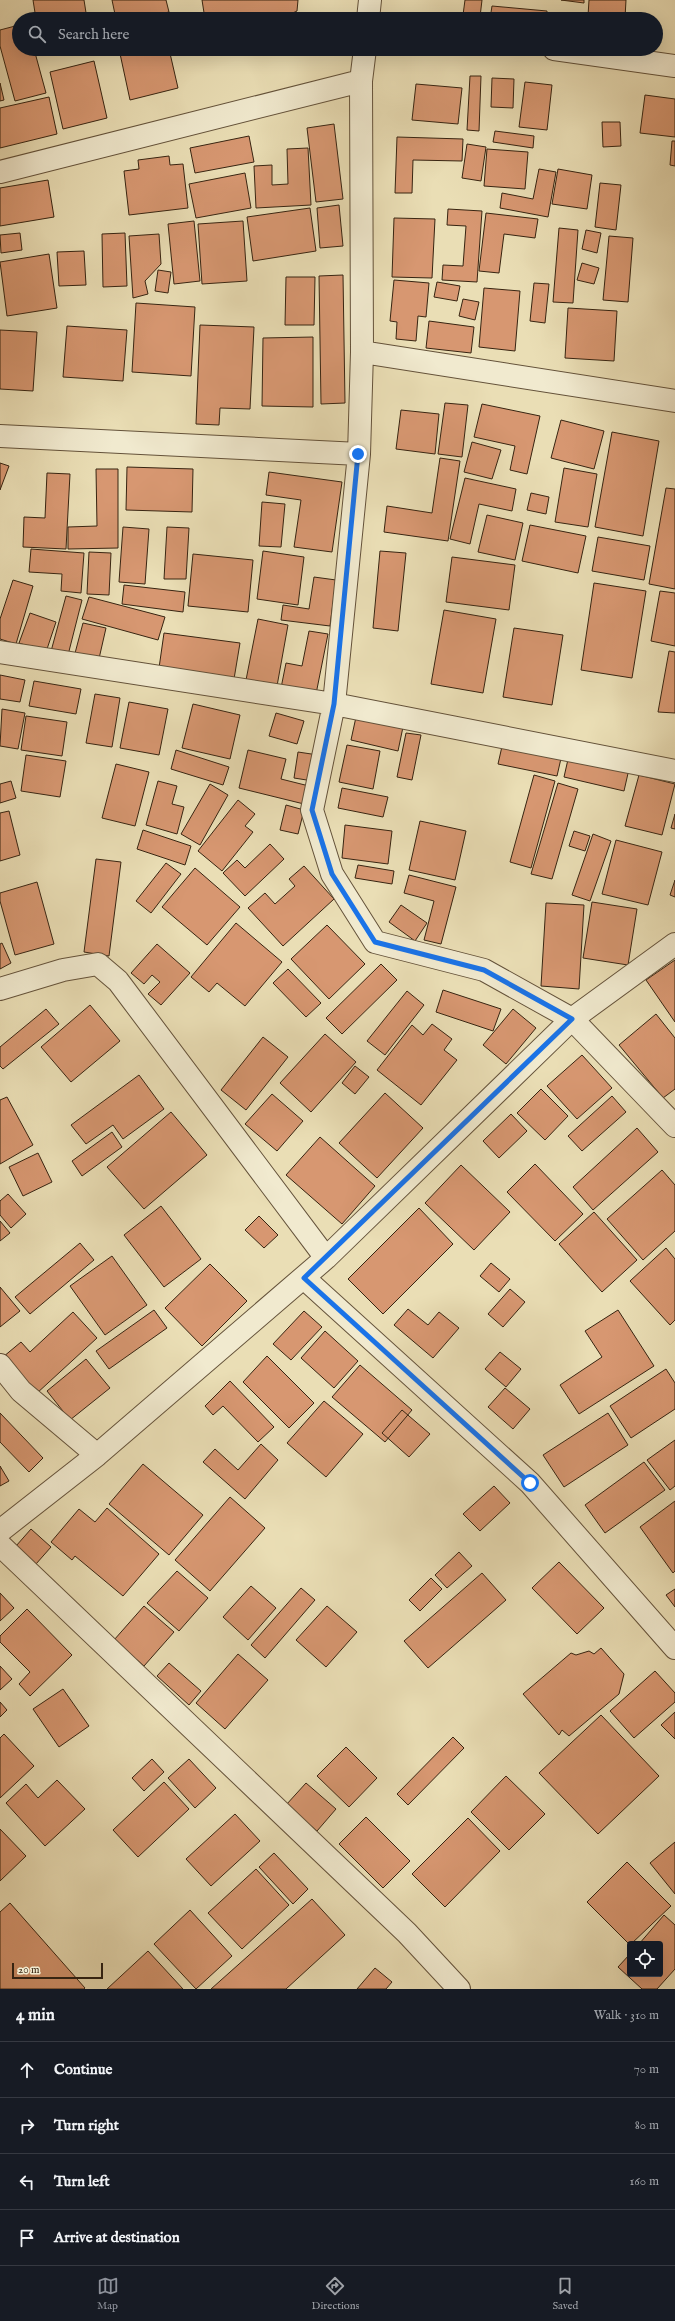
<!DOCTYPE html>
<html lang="en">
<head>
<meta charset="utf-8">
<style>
	body { margin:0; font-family:"IM FELL English",serif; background:#20242c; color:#f1f3f6 }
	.controls { position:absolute; right:12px; bottom:12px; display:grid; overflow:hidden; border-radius:4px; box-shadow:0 4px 16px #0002 }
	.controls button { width:36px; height:36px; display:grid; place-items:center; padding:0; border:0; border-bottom:1px solid #363941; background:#171b24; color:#f1f3f6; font:20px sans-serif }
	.scale { position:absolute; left:12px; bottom:10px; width:91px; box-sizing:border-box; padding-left:4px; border:2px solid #372411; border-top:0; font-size:11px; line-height:14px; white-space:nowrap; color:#372411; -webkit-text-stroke:3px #f1eacf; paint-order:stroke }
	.stop { position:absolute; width:12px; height:12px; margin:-9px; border:3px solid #1a73e8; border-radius:50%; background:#fff }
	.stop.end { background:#1a73e8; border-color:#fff; box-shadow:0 1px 4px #0008 }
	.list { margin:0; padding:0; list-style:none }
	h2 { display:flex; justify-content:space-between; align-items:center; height:52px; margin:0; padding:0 16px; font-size:17px }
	h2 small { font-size:13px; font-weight:400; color:#9ea1a6 }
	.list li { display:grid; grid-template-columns:26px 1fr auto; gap:12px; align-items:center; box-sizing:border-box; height:56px; padding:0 16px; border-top:1px solid #363941 }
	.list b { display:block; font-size:15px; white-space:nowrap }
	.list em { font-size:13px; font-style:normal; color:#9ea1a6 }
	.icon { flex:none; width:22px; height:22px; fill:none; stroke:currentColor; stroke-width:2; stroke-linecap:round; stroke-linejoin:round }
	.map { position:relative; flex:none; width:675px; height:1989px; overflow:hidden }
	.search { position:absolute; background:#171b24; box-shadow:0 4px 16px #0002; left:12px; right:12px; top:12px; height:44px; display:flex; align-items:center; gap:10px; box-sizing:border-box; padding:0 14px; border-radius:22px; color:#9ea1a6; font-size:15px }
	.sheet { height:276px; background:#171b24 }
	nav { display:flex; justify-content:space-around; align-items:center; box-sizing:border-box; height:56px; border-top:1px solid #363941; background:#171b24; font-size:11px; color:#9ea1a6 }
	nav a { display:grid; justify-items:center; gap:2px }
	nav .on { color:#8c9099 }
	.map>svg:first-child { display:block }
	.building { fill:#d79771; stroke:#372411 }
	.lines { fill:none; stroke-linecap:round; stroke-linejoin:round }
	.street-casing { stroke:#64523a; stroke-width:24 }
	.street { stroke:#f1eacf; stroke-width:22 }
	.route { stroke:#1a73e8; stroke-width:5 }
</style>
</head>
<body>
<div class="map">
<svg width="675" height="1989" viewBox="0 0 675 1989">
	<rect width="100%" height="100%" fill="#eadeb5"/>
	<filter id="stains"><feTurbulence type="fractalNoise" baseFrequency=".005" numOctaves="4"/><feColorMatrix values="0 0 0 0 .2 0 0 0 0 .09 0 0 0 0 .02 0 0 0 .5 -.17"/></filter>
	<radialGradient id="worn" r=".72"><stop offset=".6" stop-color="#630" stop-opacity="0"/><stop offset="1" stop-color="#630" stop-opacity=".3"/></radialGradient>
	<path class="building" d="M33 0H84L87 19H36Z
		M112 0H166L169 12 136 19H116Z
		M202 0H298L297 11 280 19H205Z
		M465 0H482L480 17 463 15Z
		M561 0H584V3Z
		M589 0H626L625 18 588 16Z
		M492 6 547 11V19H490Z
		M19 25V49H34L46 93 15 101 0 46V30Z
		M40 49H86L40 55Z
		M119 49H169L178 88 130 100Z
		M94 61 107 118 63 129 50 72Z
		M470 76H481L479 131 467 130Z
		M492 78 514 79 513 108 491 107Z
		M525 82 552 85 547 130 519 127Z
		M0 83 4 100 0 101Z
		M416 84 462 88 458 124 412 120Z
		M645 95 675 99V137L640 133Z
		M49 97 57 134 0 148V108Z
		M602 122H620L621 146 603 147Z
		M334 124 343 199 316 202 307 128Z
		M495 131 534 136 533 148 493 142Z
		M249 136 254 162 195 173 190 148Z
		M397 137 463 139 462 161 413 160 412 193H395Z
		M672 141H675V166L670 165Z
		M467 144 486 147 481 181 462 178Z
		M308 148 311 205 256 208 254 166 272 165V185L288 184 287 149Z
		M487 149 528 152 525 189 484 186Z
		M169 156 170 165 183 164 188 208 129 215 124 171 139 169 138 160Z
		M539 169 556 172 548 217 500 208 502 193 533 199Z
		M558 169 592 175 587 209 552 204Z
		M245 173 251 208 196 218 189 184Z
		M48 180 54 217 0 226V188Z
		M600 183 621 185 616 230 595 227Z
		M339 205 343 246 320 248 317 208Z
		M310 208 316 251 253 261 247 217Z
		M448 209 482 211 477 282 442 280 443 265 463 266 466 226 447 225Z
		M486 213 538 219 535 238 504 234 499 273 479 271Z
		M394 218 435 219 432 278 392 277Z
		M194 221 200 281 174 284 168 224Z
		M243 221 247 281 202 284 198 224Z
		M559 228 578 230 573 303 553 302Z
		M586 230 601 233 597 253 582 249Z
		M20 233 22 250 1 253 0 235Z
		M125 233 127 286 103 287 102 234Z
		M159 234 161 264 145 281 148 294 133 298 129 236Z
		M609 236 633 238 628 302 603 300Z
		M84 251 86 285 59 286 57 252Z
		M49 254 57 308 7 316 0 262Z
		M582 263 599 268 594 284 577 280Z
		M158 270 171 272 168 293 155 291Z
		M343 275 345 403 321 404 319 276Z
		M286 277H315L314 325H285Z
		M394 280 429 283 426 317 418 316 416 341 396 339 397 322 390 321Z
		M437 282 460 286 457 301 434 297Z
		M534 283 549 284 545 323 530 321Z
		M484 288 520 291 515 351 479 347Z
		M463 299 479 302 475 320 459 316Z
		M136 303 195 307 191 376 132 372Z
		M568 308 617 311 614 361 565 358Z
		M429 321 474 327 471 353 426 348Z
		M200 325 254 327 250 409 220 408 219 425 196 424Z
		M67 326 127 330 123 381 63 377Z
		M0 330 37 332 33 391 0 389Z
		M313 337V407L262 406 263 338Z
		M445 403 468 405 462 457 438 454Z
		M482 404 540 416 527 474 510 470 515 446 474 437Z
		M401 410 439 414 435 454 396 449Z
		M561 420 604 431 594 469 551 458Z
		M612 432 659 441 643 536 595 527Z
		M472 442 501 450 492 479 464 472Z
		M440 458 460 461 448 541 384 532 387 506 432 513Z
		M0 463 9 466 0 490Z
		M127 467 193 469 192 512 126 510Z
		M564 468 597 474 588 527 555 522Z
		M96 469H118V548L68 549V527L97 526Z
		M269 472 342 482 332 552 294 547 301 500 266 495Z
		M47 473 70 474 66 549 23 547 24 517 45 518Z
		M465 478 516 489 512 511 479 504 470 544 450 539Z
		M666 488 675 489V589L649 584Z
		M531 493 549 497 546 514 527 510Z
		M262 502 285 504 281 547 259 546Z
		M487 515 523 523 515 560 478 552Z
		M530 525 586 536 578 573 522 561Z
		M123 527 149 529 145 584 119 582Z
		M167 527 189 528 186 579H164Z
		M598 537 650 546 644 580 592 571Z
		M31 549 84 553 81 593 61 591 62 574 29 572Z
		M263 551 304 557 298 605 257 599Z
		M380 551 406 553 398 631 373 628Z
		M89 552 111 553 109 595 87 594Z
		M193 554 253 560 248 612 188 606Z
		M452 557 515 565 509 610 446 602Z
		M314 577 336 580 330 626 281 620 283 605 309 609Z
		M13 580 33 586 16 644 0 639V619Z
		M594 583 646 591 632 678 581 670Z
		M124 585 185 592 183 612 122 604Z
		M660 591 675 593V646L651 641Z
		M66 596 82 600 67 659 50 655Z
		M89 597 165 617 158 640 82 619Z
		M444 610 496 619 483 693 431 684Z
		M30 613 56 622 46 652 19 643Z
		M258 619 288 625 277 686 246 680Z
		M83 623 106 628 98 663 74 657Z
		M514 628 563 635 552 705 503 697Z
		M309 631 328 634 316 694 281 688 286 663 302 666Z
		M164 633 240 643 234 679 159 668Z
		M669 651 675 652V713L658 712Z
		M0 675 25 680 20 702 0 699Z
		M34 681 81 689 76 714 29 706Z
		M95 694 120 698 112 747 86 743Z
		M129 702 168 709 159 755 120 748Z
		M193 704 240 715 230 759 182 748Z
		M2 709 25 713 18 749 0 746Z
		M276 713 304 721 297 744 269 736Z
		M26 716 67 722 62 756 21 750Z
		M356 717 403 727 398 751 351 740Z
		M406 733 421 735 412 780 397 777Z
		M503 742 562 754 557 776 498 764Z
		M347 745 380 751 373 789 339 782Z
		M176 750 229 767 223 785 171 769Z
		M248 750 286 759 281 779 309 786 304 804 239 788Z
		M298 752 318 755 313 781 294 778Z
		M26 755 66 761 60 797 21 791Z
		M569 755 629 769 624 791 564 777Z
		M116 764 149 772 135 826 102 818Z
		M534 775 555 781 531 868 510 862Z
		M639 775 675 784 662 835 625 826Z
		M11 781 16 798 0 803V784Z
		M158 781 177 786 172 804 184 807 177 834 146 825Z
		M558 783 578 789 552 879 531 874Z
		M210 784 228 795 200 845 181 834Z
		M342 788 388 797 383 817 338 808Z
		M238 800 255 814 245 826 253 832 222 871 198 851Z
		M286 805 304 810 298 834 280 830Z
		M9 811 20 855 0 861V813Z
		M675 814V829L671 828Z
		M420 821 466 831 455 880 409 870Z
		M345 825 392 831 388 864 342 858Z
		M143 830 191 846 185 865 137 849Z
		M574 831 590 836 585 851 569 846Z
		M593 834 611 841 590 901 572 895Z
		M616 840 662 852 648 905 602 894Z
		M270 844 284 859 245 896 223 873 237 860 245 868Z
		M96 859 121 862 109 956 84 952Z
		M166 863 181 874 151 913 136 901Z
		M358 865 394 871 392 884 355 878Z
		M304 866 334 899 283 946 248 908 265 893 275 904 295 886 289 879Z
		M195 868 240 907 207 945 162 907Z
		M409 875 456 887 441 944 424 940 434 901 404 893Z
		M675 880V897L670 895Z
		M37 882 54 944 15 955 0 901V893Z
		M592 902 637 909 628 965 583 958Z
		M546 903 584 905 579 989 541 986Z
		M401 905 427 923 415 941 389 922Z
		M236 923 282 962 245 1006 217 983 209 992 191 977Z
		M327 925 365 964 329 999 291 959Z
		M2 943 11 963 0 969V944Z
		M157 944 190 973 161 1005 148 994 160 982 152 975 144 984 131 973Z
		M675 960V1022L646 980Z
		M381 964 397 980 342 1034 326 1018Z
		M288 969 321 1003 306 1017 273 983Z
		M443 990 501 1009 493 1031 436 1012Z
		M407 991 424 1005 385 1055 367 1041Z
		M90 1005 120 1041 71 1082 41 1047Z
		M46 1009 59 1024 3 1069 0 1066V1047Z
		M513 1009 536 1028 506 1064 483 1045Z
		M656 1014 675 1038V1089L663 1098 619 1045Z
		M432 1024 452 1039 444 1050 457 1060 421 1105 377 1070 412 1025 423 1035Z
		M325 1034 356 1062 311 1112 280 1083Z
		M263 1037 288 1057 246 1110 221 1090Z
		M582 1055 612 1088 577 1119 547 1086Z
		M355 1066 369 1077 355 1094 342 1083Z
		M139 1075 164 1109 123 1139 113 1125 86 1144 71 1125Z
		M541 1089 568 1116 545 1140 517 1113Z
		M385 1093 423 1128 377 1178 339 1143Z
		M272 1094 303 1121 277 1151 245 1124Z
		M612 1096 626 1112 582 1151 568 1136Z
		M7 1097 33 1145 0 1164V1100Z
		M171 1112 207 1155 144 1209 107 1167Z
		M511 1114 527 1131 499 1158 483 1141Z
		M637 1128 658 1152 593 1210 573 1187Z
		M112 1132 122 1147 82 1176 72 1161Z
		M320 1137 375 1186 342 1224 286 1175Z
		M38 1153 52 1182 23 1196 9 1167Z
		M535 1164 583 1214 555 1241 507 1192Z
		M461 1165 510 1212 474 1250 425 1203Z
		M662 1170 675 1185V1231L643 1260 607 1219Z
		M8 1194 26 1214 11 1228 0 1215V1201Z
		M161 1206 201 1259 164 1287 124 1235Z
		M419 1208 453 1244 383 1314 348 1279Z
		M594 1212 637 1260 602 1292 559 1244Z
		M259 1216 278 1235 264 1248 245 1230Z
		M0 1221 10 1233 0 1241Z
		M80 1243 94 1260 30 1314 15 1297Z
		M666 1248 675 1259V1320L670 1325 630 1281Z
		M112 1256 147 1305 105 1335 70 1286Z
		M491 1263 510 1279 499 1292 480 1276Z
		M210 1264 247 1301 202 1346 165 1308Z
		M0 1287 20 1311 0 1327Z
		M510 1289 525 1302 503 1327 488 1314Z
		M408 1309 428 1325 439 1312 459 1328 433 1358 394 1325Z
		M154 1310 167 1328 109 1369 96 1351Z
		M618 1310 654 1366 579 1414 560 1385 602 1357 585 1331Z
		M304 1311 322 1327 291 1360 273 1344Z
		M73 1312 97 1338 36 1394 3 1357 21 1342 30 1352Z
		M325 1331 358 1361 334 1388 301 1358Z
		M500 1352 521 1369 506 1387 485 1369Z
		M267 1356 314 1403 289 1428 243 1382Z
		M86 1359 110 1388 70 1420 47 1391Z
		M360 1365 412 1410 385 1442 332 1397Z
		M666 1369 675 1383V1409L631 1438 610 1406Z
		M230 1381 274 1427 258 1442 223 1406 213 1415 205 1406Z
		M505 1388 530 1409 513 1429 488 1407Z
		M324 1401 363 1434 326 1477 287 1443Z
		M402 1410 430 1434 409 1457 382 1433Z
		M0 1413 43 1458 29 1472 0 1442Z
		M608 1413 628 1445 564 1487 543 1455Z
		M675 1440V1486L670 1490 647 1460Z
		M261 1444 278 1460 245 1499 203 1462 215 1449 238 1470Z
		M644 1462 665 1490 605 1533 585 1505Z
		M143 1464 203 1515 169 1555 109 1504Z
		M0 1466 9 1481 0 1486Z
		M494 1486 510 1503 480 1531 463 1514Z
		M230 1497 265 1528 210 1591 175 1560Z
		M675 1501V1571L673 1573 640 1527Z
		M107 1508 159 1554 123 1596 75 1556 72 1560 51 1542 79 1509 95 1522Z
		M31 1529 51 1547 36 1564 16 1546Z
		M459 1552 472 1566 447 1588 435 1575Z
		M559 1562 604 1608 577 1634 532 1588Z
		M177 1571 208 1598 179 1631 147 1603Z
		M482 1573 506 1600 428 1668 404 1641Z
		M431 1578 442 1589 420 1611 409 1600Z
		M251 1586 276 1608 248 1640 223 1617Z
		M301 1588 315 1600 265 1658 251 1645Z
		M675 1589V1607L666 1595Z
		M0 1593 14 1608 0 1621Z
		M144 1606 174 1632 144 1666 114 1640Z
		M327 1606 357 1632 326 1667 296 1640Z
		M27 1609 72 1655 30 1696 19 1684 30 1672 0 1642V1636Z
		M601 1648 624 1674 619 1694 569 1736 562 1730 559 1735 523 1694 571 1653 576 1655 589 1651 594 1654Z
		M238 1654 268 1680 225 1729 196 1703Z
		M169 1663 201 1691 189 1705 157 1676Z
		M0 1666 12 1679 0 1690Z
		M655 1671 675 1693V1702L634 1738 610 1711Z
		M63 1689 89 1726 59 1747 33 1709Z
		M0 1702 7 1710 0 1717Z
		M675 1712V1739L661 1725Z
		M601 1715 659 1776 598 1834 539 1773Z
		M4 1734 34 1766 0 1798V1738Z
		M453 1737 464 1748 408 1805 397 1794Z
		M346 1747 377 1778 349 1807 317 1776Z
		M152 1759 164 1772 144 1791 132 1778Z
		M189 1759 216 1788 195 1808 168 1778Z
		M506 1776 545 1814 509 1850 471 1812Z
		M57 1780 85 1809 45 1846 6 1803 26 1784 38 1798Z
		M164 1782 189 1809 138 1857 113 1830Z
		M306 1783 336 1809 317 1831 286 1805Z
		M235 1814 260 1841 211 1886 186 1859Z
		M366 1817 410 1861 383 1888 339 1844Z
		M468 1818 500 1851 445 1907 412 1874Z
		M0 1829 26 1856 0 1881Z
		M675 1842V1894L650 1863Z
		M274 1853 308 1889 293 1904 259 1867Z
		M627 1862 671 1906 630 1945 587 1902Z
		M256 1869 289 1905 242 1949 208 1913Z
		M312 1899 345 1935 286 1989H211Z
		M10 1903 85 1988 84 1989H0V1912Z
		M190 1910 232 1956 196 1989 154 1944Z
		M664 1915 675 1925V1969L657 1989H642L618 1967 630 1954V1974H660V1944H639Z
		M148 1951 183 1989H107Z
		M375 1968 392 1982 386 1989H357Z"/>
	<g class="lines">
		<defs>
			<path id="street" d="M368 19 370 0
				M365 49 361 81 362 352 359 454 334 704 312 810 332 874 375 942 484 970 572 1019 675 1126
				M554 49 675 66
				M0 172 361 81
				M362 352 675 401
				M0 436 359 454
				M0 652 334 704 675 771
				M0 989 63 970 98 964 118 981 326 1258
				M304 1278 530 1483 675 1648
				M0 1365 21 1391 97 1455
				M0 1531 97 1455 326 1258 572 1019 675 944
				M0 1545 407 1933 459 1989"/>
		</defs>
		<use href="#street" class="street-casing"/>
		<use href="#street" class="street"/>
	</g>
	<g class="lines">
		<path class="route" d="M358 454 334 704 312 810 332 874 375 942 484 970 572 1019 304 1278 530 1483"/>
	</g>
	<rect width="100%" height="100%" filter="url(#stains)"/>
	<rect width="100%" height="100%" fill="url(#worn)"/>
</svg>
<div class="controls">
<button><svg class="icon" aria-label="locate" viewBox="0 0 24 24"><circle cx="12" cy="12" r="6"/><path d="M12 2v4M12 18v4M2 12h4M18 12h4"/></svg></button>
</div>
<div class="scale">20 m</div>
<div class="stop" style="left:530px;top:1483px"></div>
<div class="stop end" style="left:358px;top:454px"></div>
<div class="search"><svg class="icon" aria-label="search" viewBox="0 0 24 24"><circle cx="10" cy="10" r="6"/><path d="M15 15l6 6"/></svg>Search here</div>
</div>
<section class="sheet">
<h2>4 min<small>Walk · 310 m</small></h2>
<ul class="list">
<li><svg class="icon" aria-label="ahead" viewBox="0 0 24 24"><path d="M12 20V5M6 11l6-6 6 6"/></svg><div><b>Continue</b></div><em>70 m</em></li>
<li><svg class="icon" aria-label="right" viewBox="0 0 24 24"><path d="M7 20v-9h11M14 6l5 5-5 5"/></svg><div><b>Turn right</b></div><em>80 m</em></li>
<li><svg class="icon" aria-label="left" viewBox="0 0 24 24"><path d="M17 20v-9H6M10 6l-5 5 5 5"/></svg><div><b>Turn left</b></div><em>160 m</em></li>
<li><svg class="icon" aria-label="arrive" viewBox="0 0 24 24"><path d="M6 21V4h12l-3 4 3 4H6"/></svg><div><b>Arrive at destination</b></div></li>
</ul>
</section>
<nav>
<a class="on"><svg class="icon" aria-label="map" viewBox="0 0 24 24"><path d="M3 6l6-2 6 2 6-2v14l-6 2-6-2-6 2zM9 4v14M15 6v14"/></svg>Map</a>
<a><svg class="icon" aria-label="directions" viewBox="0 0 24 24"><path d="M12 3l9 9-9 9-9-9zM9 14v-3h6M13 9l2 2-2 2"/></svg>Directions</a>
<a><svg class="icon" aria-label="saved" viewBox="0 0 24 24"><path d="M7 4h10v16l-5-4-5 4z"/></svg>Saved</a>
</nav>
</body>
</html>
